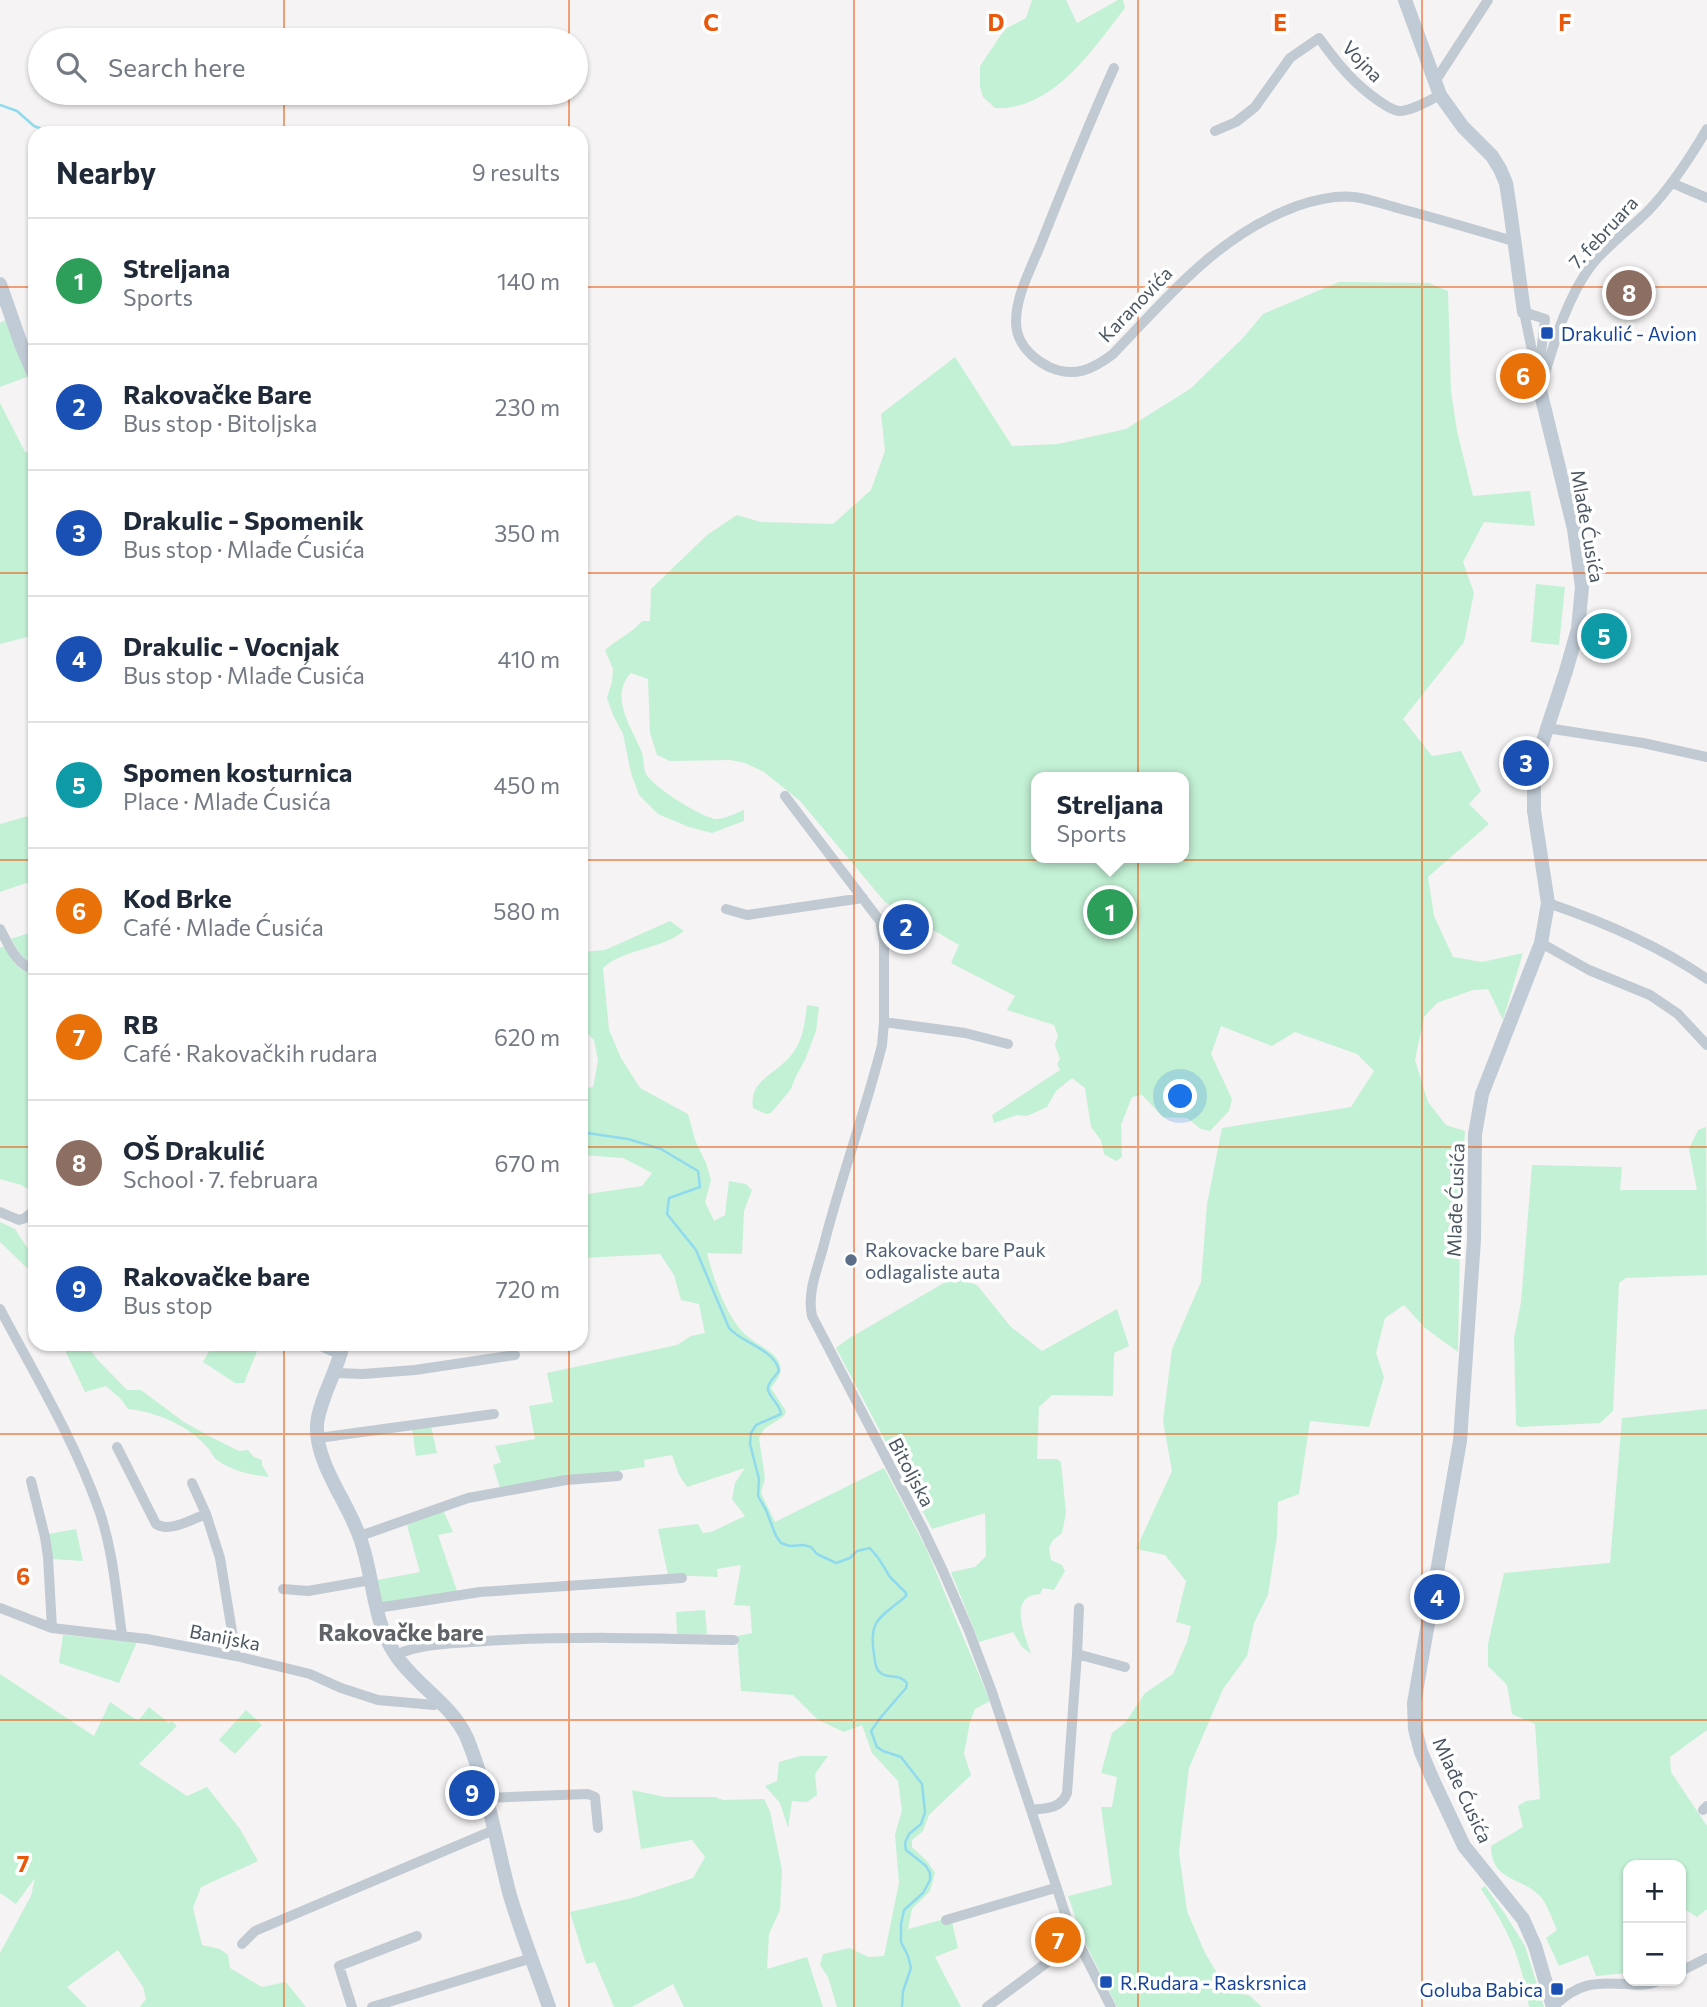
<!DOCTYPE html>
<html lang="en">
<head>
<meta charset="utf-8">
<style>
	body { margin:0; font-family:Commissioner,sans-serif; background:#f6f6f7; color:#1f2937 }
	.controls { position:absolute; right:21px; bottom:21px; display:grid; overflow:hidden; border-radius:14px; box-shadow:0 2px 5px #0004 }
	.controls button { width:63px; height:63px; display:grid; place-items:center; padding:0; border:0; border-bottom:2px solid #e0e1e3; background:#fff; color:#1f2937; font:35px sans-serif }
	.you { position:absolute; left:1181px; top:1097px; width:24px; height:24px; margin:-18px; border:5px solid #fff; border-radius:50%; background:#1a73e8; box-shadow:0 0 0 10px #1a73e833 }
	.badge { display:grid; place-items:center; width:46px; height:46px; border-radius:50%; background:#ea580c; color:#fff; font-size:23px; font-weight:700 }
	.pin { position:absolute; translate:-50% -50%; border:4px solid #fff; box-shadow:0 2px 7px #0006 }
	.popup { position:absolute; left:1031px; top:772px; width:158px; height:91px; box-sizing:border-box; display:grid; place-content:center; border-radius:14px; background:#fff; filter:drop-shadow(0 2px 5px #0005); font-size:23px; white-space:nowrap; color:#747a83 }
	.popup b { font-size:26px; color:#1f2937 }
	.popup::after { content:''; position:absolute; left:50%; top:100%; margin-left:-14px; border:14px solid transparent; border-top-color:#fff }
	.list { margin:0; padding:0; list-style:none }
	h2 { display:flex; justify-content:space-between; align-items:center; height:91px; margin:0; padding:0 28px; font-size:30px }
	h2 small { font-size:23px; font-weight:400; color:#747a83 }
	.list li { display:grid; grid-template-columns:46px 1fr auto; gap:21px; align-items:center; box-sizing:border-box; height:126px; padding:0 28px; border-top:2px solid #e0e1e3 }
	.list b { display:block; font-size:26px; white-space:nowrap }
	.list p { margin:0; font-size:23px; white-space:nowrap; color:#747a83 }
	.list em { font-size:23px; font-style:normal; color:#747a83 }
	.icon { flex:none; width:38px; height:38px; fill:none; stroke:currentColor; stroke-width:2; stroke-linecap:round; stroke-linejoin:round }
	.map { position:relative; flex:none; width:1707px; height:2007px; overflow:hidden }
	.search { position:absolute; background:#fff; box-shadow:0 2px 5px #0004; left:28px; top:28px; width:560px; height:77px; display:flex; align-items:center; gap:18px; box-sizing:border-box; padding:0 24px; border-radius:38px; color:#747a83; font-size:26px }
	.panel { position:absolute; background:#fff; box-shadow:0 2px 5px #0004; left:28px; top:126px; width:560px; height:1225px; border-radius:21px }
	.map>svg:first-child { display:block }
	.education { fill:#e6e4e5 }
	.green { fill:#c3f1d5; fill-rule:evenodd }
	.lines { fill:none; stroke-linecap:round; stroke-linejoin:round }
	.stream { stroke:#90daee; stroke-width:2.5 }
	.street { stroke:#c1cad2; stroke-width:10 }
	.secondary { stroke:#c1cbd6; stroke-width:14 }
	.grid { fill:none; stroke:#e8590c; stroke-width:2; stroke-opacity:0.55 }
	.transit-dot { fill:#1a4fb4; stroke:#fff; stroke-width:2.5 }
	.service-dot { fill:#5c6f8a; stroke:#fff; stroke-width:2.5 }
	.labels { text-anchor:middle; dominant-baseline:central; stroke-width:7; stroke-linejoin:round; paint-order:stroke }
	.street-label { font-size:19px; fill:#4a5661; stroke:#fff }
	.transit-label { font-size:19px; fill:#164399; stroke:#fff; text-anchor:start }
	.service-label { font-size:19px; fill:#4e5e75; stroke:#fff; text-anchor:start }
	.quarter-label { font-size:23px; font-weight:bold; fill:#5f6368; stroke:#fff }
	.grid-label { font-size:23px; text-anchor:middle; font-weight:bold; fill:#e8590c; stroke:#fff; stroke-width:7; stroke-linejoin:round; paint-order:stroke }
</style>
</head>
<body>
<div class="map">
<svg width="1707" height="2007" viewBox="0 0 1707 2007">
	<rect width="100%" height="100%" fill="#f5f3f3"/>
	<path class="education" d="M1622 267 1637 270 1635 283 1642 284 1638 306 1616 302Z"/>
	<path class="green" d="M1032 0H1066L1077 23 1118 0H1123L1125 8C1093 49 1053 111 995 108L983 97 980 87V66L1005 29 1026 18Z
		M1339 282 1429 283 1448 291 1451 391 1457 431 1473 496 1530 491 1535 526 1484 522 1463 562 1474 593 1464 642 1403 719 1432 756 1461 751 1481 791 1469 804 1489 824 1428 877 1434 916 1453 957 1482 962 1523 953 1503 1020 1488 989 1473 990 1437 1003 1424 1017 1415 1060 1428 1102 1446 1125 1465 1131 1461 1185 1458 1352 1425 1328 1404 1305 1385 1318 1376 1353 1384 1377 1369 1427 1310 1421 1299 1494 1278 1502 1277 1536 1268 1595 1254 1623 1247 1656 1223 1689 1189 1768 1179 1852 1187 1911 1205 1953 1229 1993 1249 1995 1262 2007H1117L1081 1934 1068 1896 1112 1885 1101 1807H1112L1117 1777 1101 1773 1112 1733 1125 1723 1145 1693 1173 1674 1187 1642 1191 1626 1176 1622 1186 1581 1165 1555 1136 1549 1172 1471 1163 1421 1172 1349 1201 1282 1207 1204 1222 1128 1351 1107 1374 1071 1357 1054 1295 1032 1272 1046 1221 1026 1211 1054 1232 1099 1229 1111 1210 1131 1201 1129 1187 1118 1163 1117 1142 1095 1132 1097 1121 1125 1122 1157 1116 1161 1104 1154 1101 1140 1091 1127 1085 1088 1072 1078 1056 1091 1047 1107 1027 1116 1017 1115 994 1123 992 1115 1060 1070 1057 1064 1060 1059 1055 1045 1058 1036 1054 1025 1007 1010 1015 996 951 963 959 945 885 902 800 801 764 772 745 763 730 760 670 761 657 755 650 733 648 679 631 673C608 697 633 729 642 753 644 759 643 768 646 774 653 787 705 820 718 819 727 818 736 813 744 810V821L712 833 689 827 658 814 639 795 631 773 623 734 613 715 607 698 612 682 613 669 605 650C617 639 631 634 642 621H650L651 589 707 535 737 515 761 522 833 524 871 490 885 451 881 414 955 357 1012 446 1058 444 1126 429 1190 389 1243 338 1263 314ZM1036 777H1184V858H1036Z
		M7 319 27 377 0 387V323Z
		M0 403 25 452H35V635L0 644Z
		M1536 584 1565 587 1559 645 1531 642Z
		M35 814V880L0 892V824Z
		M670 921 684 931C660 950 625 948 603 968L609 1030 621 1058 640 1088 688 1114 695 1140 706 1163 711 1180 705 1202 714 1221 725 1215 729 1181 746 1184 752 1190 744 1211 742 1254 707 1253C713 1278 727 1319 747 1336 755 1343 772 1351 777 1359 785 1371 778 1379 771 1388L786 1411 784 1416 764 1429 759 1438 765 1478 761 1493 775 1522 884 1468 926 1548 990 1701 975 1709 970 1722 964 1754 971 1775 929 1815 923 1831 912 1840V1847L927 1861 935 1873 930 1891 912 1909 908 1929 945 1919 952 1922 958 1948 935 1957 961 2007H837L828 1977 820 1965 823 1954 850 1948 868 1957 884 1956 899 1883 895 1835 902 1810 898 1781 872 1753 862 1725 844 1732 818 1720 793 1695 741 1691 737 1636 752 1633 750 1606 734 1605 741 1565 717 1569 718 1577 668 1575 658 1529 698 1524 703 1533 711 1532 745 1516 732 1499 735 1483 745 1468 687 1487 679 1475 672 1455 644 1460 645 1467 500 1488 493 1465 501 1462 495 1446 535 1439 529 1406 553 1402 547 1373 677 1345 691 1336 705 1333 699 1304 681 1300 674 1275 660 1254 581 1258V1195L642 1186 652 1173 623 1158 581 1155V1089L593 1087 598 1061 594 1040 585 1031 581 1032V1018H583L586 995 585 970 581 969V952L605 950Z
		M35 931V963C22 962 18 949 11 939Z
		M5 946C14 962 16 970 35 975V1193L21 1185 0 1179V948Z
		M807 1005 819 1007 816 1031 805 1060 796 1076 791 1089 771 1113 766 1114 753 1108C748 1077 782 1074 796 1048 804 1035 805 1020 807 1005Z
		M1706 1127 1707 1275 1626 1278 1619 1283 1613 1411 1600 1423 1520 1427 1516 1425 1514 1338 1521 1302 1532 1165 1622 1167 1620 1190H1697L1689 1149 1698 1130Z
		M0 1222 15 1229 32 1255H35V1281L30 1271 0 1242Z
		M954 1277 977 1285 1011 1327 1042 1351 1117 1309 1129 1346 1114 1353 1113 1396 1052 1395 1039 1407 1037 1459H1057L1061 1462 1066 1513 1062 1533 1053 1540 1049 1548 1051 1560 1062 1565 1065 1571 1054 1590 1043 1588 1040 1594C1007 1596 1025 1635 1031 1654L1022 1647 1013 1632 979 1642 951 1572 975 1567 986 1556 985 1513 932 1529 836 1348 848 1339Z
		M62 1344H86L97 1359 127 1390H141L184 1422 211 1437 239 1451 248 1450 254 1457 262 1460V1465L269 1477C251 1475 232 1471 217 1460 213 1457 211 1451 207 1447 188 1425 156 1412 128 1409L121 1399 106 1386 85 1392Z
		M213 1344H265L263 1350 258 1349 244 1383H235L203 1362Z
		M1707 1409V1730L1670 1757 1671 1772 1707 1826V1909L1697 1917 1681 1907V1865H1628V1973L1596 1976 1588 1955 1559 1966 1546 1938 1557 1930C1553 1921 1546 1901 1539 1895 1521 1877 1491 1881 1491 1846L1523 1827 1518 1806 1526 1801 1540 1799 1535 1724 1512 1714 1507 1685 1488 1666V1644L1504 1573 1610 1563 1622 1418Z
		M431 1426 437 1453 416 1456 412 1428Z
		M443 1510 453 1532 438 1535 457 1591 381 1603 377 1580 420 1572 407 1525Z
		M76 1529 83 1561 52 1559 48 1534Z
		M705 1610 707 1634 677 1635 676 1612Z
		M63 1635 137 1642 119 1683 59 1663Z
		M0 1674 94 1736 110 1702 138 1721 149 1707 169 1723 172 1721 177 1726 139 1764 187 1796 207 1787 240 1829 258 1861 201 1887 193 1908 202 1945 220 1949 228 1955 230 1968 262 1987 286 1982 306 2007H140L146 1999 143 1987 118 1950 67 1987 87 2007H0V1953L31 1896 35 1878 16 1904 0 1893Z
		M246 1710 262 1725 235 1754 219 1740Z
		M800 1756H828L815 1774 817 1795 807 1802 792 1801 788 1828 780 1803 765 1786 777 1781 779 1762Z
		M632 1790 665 1797H715L723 1800 764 1799 770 1811 782 1870 780 1910 769 1934 767 1969 807 1957 823 2007H684L673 1984 632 2007H614L595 1962 586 1964 570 1912 632 1898 693 1878 705 1857 692 1840 641 1849Z
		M1485 1886 1505 1914 1525 1946 1544 2007H1529C1521 1957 1509 1931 1481 1889Z"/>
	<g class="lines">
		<path class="stream" d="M0 105 17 111 34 126 52 133
			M581 1121 587 1133 628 1139 661 1149 698 1171 700 1187 669 1198 667 1214 696 1250 729 1328C743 1344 775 1349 779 1371 776 1375 769 1382 768 1387 766 1394 780 1404 781 1414L756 1425 751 1433 750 1444 759 1479 758 1496 766 1510 776 1536 781 1543 790 1546 803 1545 811 1547 817 1554 836 1563 850 1558 857 1551 870 1548 879 1559 890 1577 906 1593V1596C882 1617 868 1618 874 1654 875 1661 875 1670 882 1674 891 1679 898 1673 907 1683L906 1688 881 1717 871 1731 877 1747 883 1751 901 1757 922 1784 925 1812 921 1824 909 1834 905 1843 906 1850 926 1866 930 1873V1880L923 1893 904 1910 901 1924V1942L908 1956 911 1968 903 1991 902 2007"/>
		<path class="street" d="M1114 68C1088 125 1065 183 1042 241 1032 267 1016 294 1016 322 1016 343 1032 358 1049 367 1074 378 1092 370 1113 354 1170 295 1218 235 1297 206 1315 200 1335 195 1354 197 1370 199 1386 205 1401 209 1439 219 1476 230 1513 241
			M1434 83 1488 0
			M1215 131 1236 122 1255 107 1290 58 1319 38C1337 63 1354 84 1379 101 1385 105 1391 110 1399 111 1412 111 1428 101 1440 95
			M1672 183 1707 198
			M1538 379 1545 319 1524 312 1538 379 1540 387
			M1540 390C1553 348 1564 303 1590 267 1606 246 1630 229 1648 211 1672 186 1690 158 1707 129
			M1547 728 1643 743 1707 757
			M785 796 880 921 884 941V1022L882 1045C865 1113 840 1180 823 1248 817 1270 807 1293 812 1316L923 1529 943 1571 969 1631 992 1692 1068 1922 1111 2007
			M1548 903C1604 922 1658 945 1707 979
			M726 909 747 915 863 898
			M0 929C9 945 16 965 35 970
			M1541 943 1589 970 1650 995 1678 1014 1707 1045
			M884 1022 965 1033 1008 1044
			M0 1212 19 1220 25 1218 35 1210
			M0 1309C34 1373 75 1441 99 1510 113 1550 116 1593 122 1635
			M316 1344 341 1355
			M335 1373 363 1374 415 1370 515 1355
			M318 1438 494 1414
			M117 1447 156 1524C170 1533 192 1519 206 1514
			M31 1481 45 1537 48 1557 52 1628
			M192 1483 206 1514 220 1558 236 1656
			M360 1536 468 1498 566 1480 618 1476
			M283 1589 308 1591 371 1580
			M0 1608 52 1628 147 1639 236 1656 310 1674 341 1688 378 1700 434 1705 441 1703
			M377 1608 480 1592 682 1578
			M1077 1654 1079 1608
			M396 1655C420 1643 459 1643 486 1641 568 1636 651 1638 734 1640
			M485 1798 588 1794 595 1797 598 1828
			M1031 1810C1046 1808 1061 1809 1067 1793L1077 1654 1125 1667
			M1703 1810 1707 1806
			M946 1920 1055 1888
			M242 1944 255 1931 494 1830
			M1681 1971 1707 1958
			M352 2007 339 1966 417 1936
			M372 2007 532 1958
			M987 2007 1076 1941
			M1553 2007C1576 1984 1593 1982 1624 1984 1636 1985 1647 1986 1658 1981"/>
		<path class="secondary" d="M1405 0 1440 95 1463 127 1492 156 1500 169 1506 183 1510 209 1524 312
			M0 284 21 344 35 377
			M1540 390 1574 529 1582 587 1578 629 1566 671 1540 750 1534 783V811L1548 903 1541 943 1482 1094 1475 1134 1474 1240 1460 1441 1414 1703 1415 1729 1421 1752 1433 1780 1464 1846 1523 1919 1535 1946 1553 2007
			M343 1344C338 1370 319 1400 317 1425 315 1463 348 1502 360 1538 374 1576 372 1620 395 1654 415 1685 452 1704 467 1738 487 1787 496 1841 509 1892 520 1931 536 1969 549 2007"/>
	</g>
	<path class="grid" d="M284 0V40M569 0V40M854 0V2007M1138 0V2007M1422 0V2007M284 93V133M569 93V133M0 287H35M581 287H1707M0 573H35M581 573H1707M0 860H35M581 860H1707M0 1147H35M581 1147H1707M284 1344V2007M569 1344V2007M0 1434H1707M0 1720H1707"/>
	<g class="transit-dot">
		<rect x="1540" y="326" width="14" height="14" rx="3.5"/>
		<rect x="1099" y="1975" width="14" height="14" rx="3.5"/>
		<rect x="1550" y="1982" width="14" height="14" rx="3.5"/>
	</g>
	<circle class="service-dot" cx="851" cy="1260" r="7"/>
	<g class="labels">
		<g class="street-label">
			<text transform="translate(1363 61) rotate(46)">Vojna</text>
			<text transform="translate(1603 232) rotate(-47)">7. februara</text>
			<text transform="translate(1135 304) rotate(-46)">Karanovića</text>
			<text transform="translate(1588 526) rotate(80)">Mlađe Ćusića</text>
			<text transform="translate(1455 1200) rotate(-88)">Mlađe Ćusića</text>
			<text transform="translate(912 1472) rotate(62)">Bitoljska</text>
			<text transform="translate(225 1637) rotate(11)">Banijska</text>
			<text transform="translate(1463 1790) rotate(65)">Mlađe Ćusića</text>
		</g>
		<g class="transit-label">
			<text x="1561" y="333">Drakulić - Avion</text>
			<text x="1120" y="1982">R.Rudara - Raskrsnica</text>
			<text x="1543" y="1989" text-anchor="end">Goluba Babica</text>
		</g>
		<g class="service-label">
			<text x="865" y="1249">Rakovacke bare Pauk<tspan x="865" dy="22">odlagaliste auta</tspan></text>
		</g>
		<g class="quarter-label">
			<text x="401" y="1632">Rakovačke bare</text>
		</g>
	</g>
	<g class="grid-label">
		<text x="711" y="31">C</text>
		<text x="996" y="31">D</text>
		<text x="1280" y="31">E</text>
		<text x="1565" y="31">F</text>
		<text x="23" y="1585">6</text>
		<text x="23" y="1872">7</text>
	</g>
</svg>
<div class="controls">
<button>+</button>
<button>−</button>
</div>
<div class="you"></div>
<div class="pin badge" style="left:1110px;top:912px;background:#2e9e5b">1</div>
<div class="popup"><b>Streljana</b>Sports</div>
<div class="pin badge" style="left:906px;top:927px;background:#1a4fb4">2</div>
<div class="pin badge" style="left:1526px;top:763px;background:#1a4fb4">3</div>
<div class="pin badge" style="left:1437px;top:1597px;background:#1a4fb4">4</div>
<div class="pin badge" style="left:1604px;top:636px;background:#0f9aa8">5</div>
<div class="pin badge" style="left:1523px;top:376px;background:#e8710a">6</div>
<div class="pin badge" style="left:1058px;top:1940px;background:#e8710a">7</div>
<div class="pin badge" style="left:1629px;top:293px;background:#8d6e63">8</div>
<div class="pin badge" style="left:472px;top:1793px;background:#1a4fb4">9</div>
<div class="search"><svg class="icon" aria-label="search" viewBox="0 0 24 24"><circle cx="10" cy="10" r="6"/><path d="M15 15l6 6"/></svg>Search here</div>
<section class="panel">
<h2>Nearby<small>9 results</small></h2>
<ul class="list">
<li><span class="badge" style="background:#2e9e5b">1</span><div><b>Streljana</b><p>Sports</p></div><em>140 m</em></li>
<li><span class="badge" style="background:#1a4fb4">2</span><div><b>Rakovačke Bare</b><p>Bus stop · Bitoljska</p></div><em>230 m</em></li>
<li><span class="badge" style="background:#1a4fb4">3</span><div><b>Drakulic - Spomenik</b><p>Bus stop · Mlađe Ćusića</p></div><em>350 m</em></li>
<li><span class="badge" style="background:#1a4fb4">4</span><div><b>Drakulic - Vocnjak</b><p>Bus stop · Mlađe Ćusića</p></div><em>410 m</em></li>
<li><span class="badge" style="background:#0f9aa8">5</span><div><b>Spomen kosturnica</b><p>Place · Mlađe Ćusića</p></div><em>450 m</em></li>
<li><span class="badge" style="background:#e8710a">6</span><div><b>Kod Brke</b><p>Café · Mlađe Ćusića</p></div><em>580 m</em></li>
<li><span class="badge" style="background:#e8710a">7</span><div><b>RB</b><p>Café · Rakovačkih rudara</p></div><em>620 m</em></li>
<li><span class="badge" style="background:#8d6e63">8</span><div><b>OŠ Drakulić</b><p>School · 7. februara</p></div><em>670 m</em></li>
<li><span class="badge" style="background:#1a4fb4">9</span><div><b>Rakovačke bare</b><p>Bus stop</p></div><em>720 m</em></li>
</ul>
</section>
</div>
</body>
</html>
